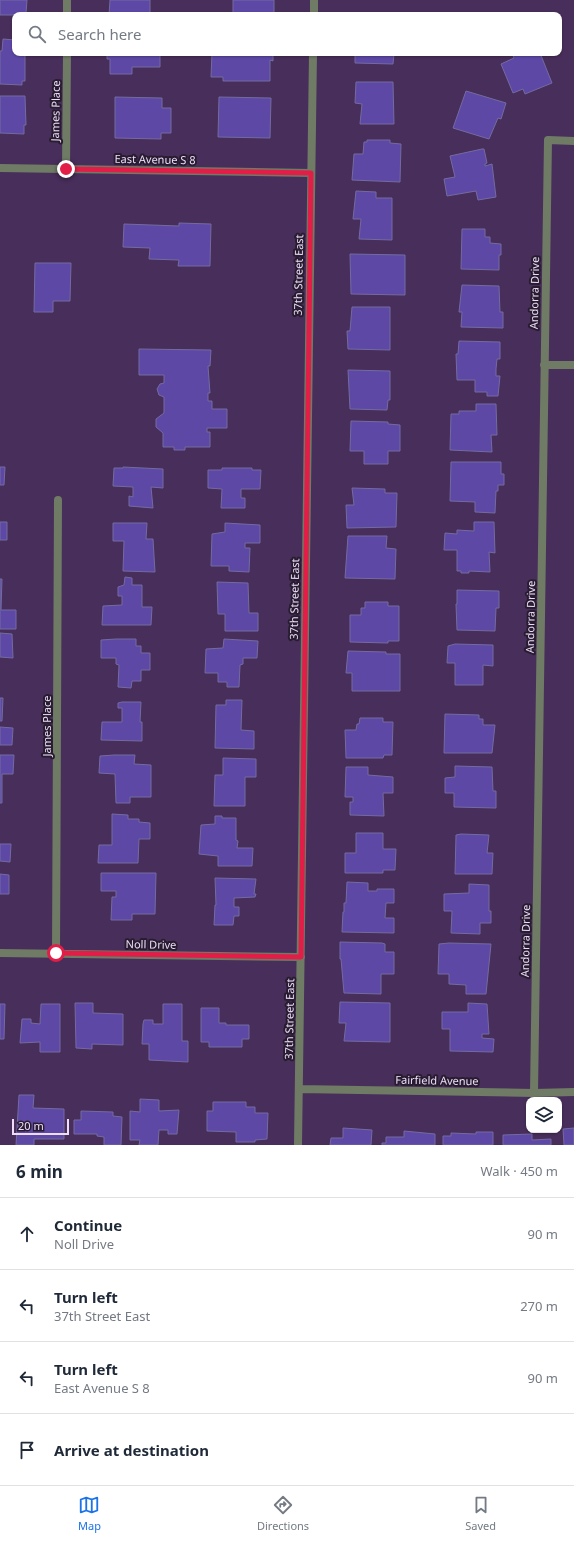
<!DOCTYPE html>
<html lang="en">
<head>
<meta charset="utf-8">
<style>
	body { margin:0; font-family:"Noto Sans",sans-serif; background:#f6f6f7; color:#1f2937 }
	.controls { position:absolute; right:12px; bottom:12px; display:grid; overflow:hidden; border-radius:8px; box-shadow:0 1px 3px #0004 }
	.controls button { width:36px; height:36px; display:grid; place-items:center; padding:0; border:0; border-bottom:1px solid #e0e1e3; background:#fff; color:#1f2937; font:20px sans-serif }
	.scale { position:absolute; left:12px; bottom:10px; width:57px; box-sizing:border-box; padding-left:4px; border:2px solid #edddf9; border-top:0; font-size:11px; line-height:14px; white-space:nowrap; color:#edddf9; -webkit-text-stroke:3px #281c30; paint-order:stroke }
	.stop { position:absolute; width:12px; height:12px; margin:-9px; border:3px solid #e11d48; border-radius:50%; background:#fff }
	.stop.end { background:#e11d48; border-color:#fff; box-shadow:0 1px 4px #0008 }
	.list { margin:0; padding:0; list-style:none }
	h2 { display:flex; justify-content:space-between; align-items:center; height:52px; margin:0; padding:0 16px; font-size:17px }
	h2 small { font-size:13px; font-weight:400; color:#747a83 }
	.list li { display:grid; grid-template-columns:26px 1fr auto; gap:12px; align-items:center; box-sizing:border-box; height:72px; padding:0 16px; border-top:1px solid #e0e1e3 }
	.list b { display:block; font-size:15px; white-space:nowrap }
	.list p { margin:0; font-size:13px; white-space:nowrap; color:#747a83 }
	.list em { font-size:13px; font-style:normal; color:#747a83 }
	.icon { flex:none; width:22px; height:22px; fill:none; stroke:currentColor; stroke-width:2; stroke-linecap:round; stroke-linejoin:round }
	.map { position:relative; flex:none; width:574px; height:1145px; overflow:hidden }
	.search { position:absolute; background:#fff; box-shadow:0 1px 3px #0004; left:12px; right:12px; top:12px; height:44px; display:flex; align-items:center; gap:10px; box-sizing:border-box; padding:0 14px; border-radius:8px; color:#747a83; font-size:15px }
	.sheet { height:340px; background:#fff }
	nav { display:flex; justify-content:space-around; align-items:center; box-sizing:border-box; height:56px; border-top:1px solid #e0e1e3; background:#fff; font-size:11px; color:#747a83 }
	nav a { display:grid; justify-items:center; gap:2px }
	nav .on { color:#1a73e8 }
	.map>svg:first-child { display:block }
	.building { fill:#5e48a6; stroke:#736ba0 }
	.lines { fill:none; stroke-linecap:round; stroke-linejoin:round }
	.minor { stroke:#6f7b65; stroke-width:8 }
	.route { stroke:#e11d48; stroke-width:5 }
	.labels { text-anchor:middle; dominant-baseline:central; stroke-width:4; stroke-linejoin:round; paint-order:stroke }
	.street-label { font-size:11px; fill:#edddf9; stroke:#281c30 }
</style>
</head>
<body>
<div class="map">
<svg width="574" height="1145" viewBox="0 0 574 1145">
	<rect width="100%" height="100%" fill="#482e5a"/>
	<path class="building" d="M0 0H27L26 13H24V15H0Z
		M110 0H150V15H109Z
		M233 0H274V15H233Z
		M3 39 15 40V53H25V81H22V85L0 84V51H2Z
		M107 53H160V67H132V74H110V59H107Z
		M212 53H273V61L270 60V81H223V77H211Z
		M355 53H394L393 64 355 63Z
		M512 53H540L552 83 525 94 523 89 513 93 501 64 514 58Z
		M356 82H393L394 124H360L362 104 355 103Z
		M466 91 506 103 501 119 498 118 489 139 453 128Z
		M0 96H25L26 125H24V134L0 133Z
		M115 97 162 98V108H171V133H161V139L115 138Z
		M219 97 271 98 270 138 218 137Z
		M367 140H390V143L401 144 400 182 352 180 354 154H363L364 142H367Z
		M482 149H484L487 163 485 164V166L492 164 496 197 478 200 476 191 447 196 444 179 455 177 450 156Z
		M356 191 376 192V198H392V240L359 239 361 219H353Z
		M179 223 211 224 210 266H178L179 260 149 259 150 248 123 247 124 224 179 226Z
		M462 229H485V237H490V243L501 244V255H499V270L461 269Z
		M350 254 405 255V295L351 294Z
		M35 263H71L70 301H53V312H34Z
		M462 285 499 286 500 312H503V328L461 327 462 312H459Z
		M352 307H390V350L348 349 347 331H350Z
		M459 341 500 342V359H497L496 369V376H500L498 396H487V392H475V380H457L456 354H458Z
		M139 349 211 350 210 366H208L210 393H208V401H212V409H227V428H207V432H210V447H185V450H174V447H163V433L156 427V419L164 413V397L159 395 157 389 160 384 164 383V375H139Z
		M348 370 390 371V400H388L387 410 350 409Z
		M476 404H496L497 435H491L492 452 450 450 451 414H459V411H476Z
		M351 421 388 422V424L400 425V451H388V464H364V451H350Z
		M451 462H501V474H504V485H498V491H496L495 513 475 512V502L450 501Z
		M0 467H5L4 485H0Z
		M123 467 163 469V488L151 487 153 508 129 506V496L133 497V487L113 486 114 468H123Z
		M222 468H252V470H261L260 489H241V498H245V508H221L222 489 208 488V470H222Z
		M352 488 385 489V493H397L396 527 347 528 346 505H354Z
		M0 522H7V540H0Z
		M474 522H494L495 553 489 552 490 572 469 571V573H461V571H457V550H444L445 533 457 534V530L474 531Z
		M113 523H147L146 539H153L155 572 123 571 124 541H113Z
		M225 523 260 525V543H245V548H250L249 572 229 571V566H211L212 534 225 532Z
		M348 536H387L386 548 396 549 395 579 345 578Z
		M125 577 132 578V585H142V607H152L151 625H102L103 606 122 605V596H118V587L124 585Z
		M0 579H2L1 610H16V629H0Z
		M217 582 248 583 249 613H258V631H225V614H218Z
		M457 590 499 591V608H496L495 631 457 630 456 604H457Z
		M365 602H388V606H399V641H388V643L350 642V615H361V608H365Z
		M0 633 12 634 13 658 0 657Z
		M116 639H136V646H141V653H150V670H141V681H132L131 688 118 687 119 665 116 664V658H101V640Z
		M224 639 258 641 257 658H243V664L240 665 239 687H227V682H218V673H205L206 649 223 648Z
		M455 644 493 645V666L483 665V685H455V663H447L448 646Z
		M348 651 386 652V654H400V691H352V673H346Z
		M0 698H3L2 721H0Z
		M226 700H242L241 730 254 731V749L215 748 216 705H226Z
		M122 702H141L140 722H142V741L101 740 102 722H122V708H118V703Z
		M445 714 479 715V719H483V725H495L492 753H444Z
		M360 718H383V722H393L392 755H384L383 758H346L345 730H356L357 724H359Z
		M0 727 13 728 12 745H0Z
		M0 755H14L13 774H2V803H0Z
		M114 755H135L134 764 151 765V797H130V803H116L115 774 99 773 100 756Z
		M223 758 256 759V777H245V806H214L215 775H223Z
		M455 766 492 767 493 791H496V808L454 807V793H445V778L455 777Z
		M346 767H368V775L393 777V793H383L384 816 350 815V802H353V797H345Z
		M112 814 128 815V819H139V822L150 823V839H139L138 863H98L99 845H112Z
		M215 816H222V818H236V840L238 841 237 848H253L252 866H218V856L199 854 201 825 215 824Z
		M356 833H383V849H396L395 870H383V873H345V853H356Z
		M461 834 489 835 487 853H493L492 874H455L456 835Z
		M0 844H11L10 862 0 861Z
		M101 873H156L155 914H132V920H111L112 897H116V891H101Z
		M0 874 9 875V894H0Z
		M215 878 256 879 254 894H256L255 897 234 898V907H239V916H234L233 925H214L215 905H216Z
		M347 882 368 883V891H377V889H394V903H386L385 918H394V933L342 932 343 912H344V903H346Z
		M469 884 489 885V911H491V923H480V934L451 933 452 911H444V894L469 893Z
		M340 942 382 943 385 944V952H394V974H381V994L344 993 341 959H340Z
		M449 943 491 944 486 994H466V985L449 984V974H438L439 944Z
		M340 1002 390 1003V1042L344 1041 346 1023H339Z
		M75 1003H93V1013L123 1014V1045L92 1044V1049L76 1048Z
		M468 1003 487 1004 489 1034H482V1038L494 1039 493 1052 450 1051V1029H442V1012H468Z
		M0 1004H5L4 1039H0Z
		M41 1004H60V1052H40V1042L20 1043 22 1019H31V1023L40 1024Z
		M163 1004H182V1041H188V1062L149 1060V1044H142L143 1024 144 1020H153V1024H163Z
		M201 1008H219V1023H226V1025H249V1039H242V1047H209V1042H201Z
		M19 1095H34L33 1108 64 1109V1139H34V1145H16Z
		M140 1099 159 1100V1111L179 1110 177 1134H168V1130H159L158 1145H139L140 1140H130V1111L140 1112Z
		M213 1102H246V1107H255V1113H268L267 1139 255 1140V1142H236V1132L207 1131V1111H213Z
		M81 1111 113 1112V1116L122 1117 121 1145H104V1137L97 1136V1134H74V1120H81Z
		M343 1128 372 1130 371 1145H330L331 1138H343Z
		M574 1128V1145H564L563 1129Z
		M404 1131 435 1134V1145H382V1143H386V1137H404Z
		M476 1132H493V1145H443V1136H451V1133L476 1134Z
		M532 1134V1140L551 1139V1145H503V1135Z"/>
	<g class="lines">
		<path class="minor" d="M67 15V0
			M314 15V0
			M0 168 311 173
			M66 169 67 53
			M544 365H574
			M0 953 301 957
			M56 953 58 500
			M299 1089 534 1093 574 1092
			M534 1093 548 140 574 141
			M298 1145 313 53"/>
	</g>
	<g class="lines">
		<path class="route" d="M56 953 301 957 311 173 66 169"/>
	</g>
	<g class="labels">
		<g class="street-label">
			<text transform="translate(55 111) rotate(-89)">James Place</text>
			<text transform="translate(155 159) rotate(1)">East Avenue S 8</text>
			<text transform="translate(298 275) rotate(-89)">37th Street East</text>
			<text transform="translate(534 293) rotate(-89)">Andorra Drive</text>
			<text transform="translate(294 599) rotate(-89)">37th Street East</text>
			<text transform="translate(530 617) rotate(-89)">Andorra Drive</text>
			<text transform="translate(46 726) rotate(-90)">James Place</text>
			<text transform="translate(525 941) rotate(-89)">Andorra Drive</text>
			<text transform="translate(151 944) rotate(1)">Noll Drive</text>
			<text transform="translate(289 1019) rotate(-89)">37th Street East</text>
			<text transform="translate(437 1080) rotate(1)">Fairfield Avenue</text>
		</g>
	</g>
</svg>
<div class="controls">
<button><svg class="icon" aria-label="layers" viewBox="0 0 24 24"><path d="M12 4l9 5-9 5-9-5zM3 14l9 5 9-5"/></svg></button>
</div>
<div class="scale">20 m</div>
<div class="stop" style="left:56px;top:953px"></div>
<div class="stop end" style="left:66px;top:169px"></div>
<div class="search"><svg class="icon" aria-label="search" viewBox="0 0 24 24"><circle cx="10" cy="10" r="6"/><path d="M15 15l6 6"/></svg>Search here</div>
</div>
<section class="sheet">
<h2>6 min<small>Walk · 450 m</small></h2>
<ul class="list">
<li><svg class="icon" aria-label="ahead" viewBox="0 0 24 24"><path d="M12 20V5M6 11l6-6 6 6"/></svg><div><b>Continue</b><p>Noll Drive</p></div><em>90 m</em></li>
<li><svg class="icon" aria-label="left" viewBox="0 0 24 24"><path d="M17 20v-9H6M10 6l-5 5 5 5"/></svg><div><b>Turn left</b><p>37th Street East</p></div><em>270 m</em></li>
<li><svg class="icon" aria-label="left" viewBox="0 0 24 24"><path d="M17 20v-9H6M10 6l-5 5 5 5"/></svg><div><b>Turn left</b><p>East Avenue S 8</p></div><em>90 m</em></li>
<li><svg class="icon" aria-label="arrive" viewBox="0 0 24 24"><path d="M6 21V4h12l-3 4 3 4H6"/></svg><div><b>Arrive at destination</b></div></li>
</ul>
</section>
<nav>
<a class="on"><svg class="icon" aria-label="map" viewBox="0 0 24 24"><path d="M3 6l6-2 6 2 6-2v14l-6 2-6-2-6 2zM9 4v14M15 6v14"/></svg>Map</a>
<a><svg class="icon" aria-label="directions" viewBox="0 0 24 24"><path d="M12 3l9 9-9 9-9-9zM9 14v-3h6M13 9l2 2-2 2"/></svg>Directions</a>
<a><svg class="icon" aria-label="saved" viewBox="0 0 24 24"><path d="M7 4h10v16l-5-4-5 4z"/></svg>Saved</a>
</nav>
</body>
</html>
